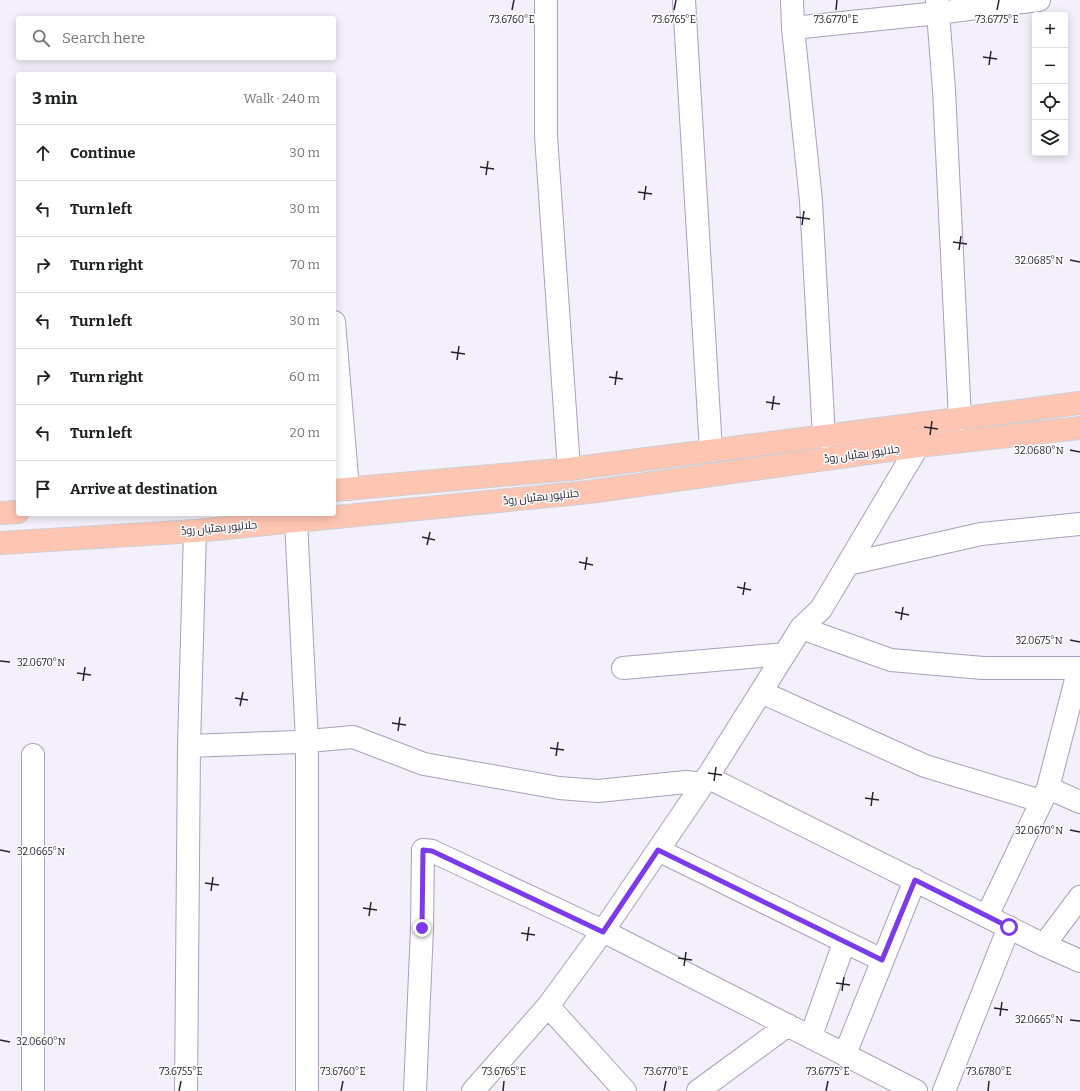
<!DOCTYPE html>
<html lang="en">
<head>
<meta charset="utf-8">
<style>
	body { margin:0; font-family:Bitter,Cairo,serif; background:#f2f2f2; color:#202124 }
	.controls { position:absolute; right:12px; top:12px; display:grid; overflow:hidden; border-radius:4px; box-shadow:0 2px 10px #0003 }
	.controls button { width:36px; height:36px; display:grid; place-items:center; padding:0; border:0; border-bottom:1px solid #e0e0e0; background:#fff; color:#202124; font:20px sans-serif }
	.stop { position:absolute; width:12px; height:12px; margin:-9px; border:3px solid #7c3aed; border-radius:50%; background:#fff }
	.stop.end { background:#7c3aed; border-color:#fff; box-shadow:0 1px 4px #0008 }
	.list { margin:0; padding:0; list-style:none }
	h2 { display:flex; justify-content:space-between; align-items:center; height:52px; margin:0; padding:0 16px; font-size:17px }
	h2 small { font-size:13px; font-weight:400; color:#757577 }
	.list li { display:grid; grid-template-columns:26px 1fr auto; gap:12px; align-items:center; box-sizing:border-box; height:56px; padding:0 16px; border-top:1px solid #e0e0e0 }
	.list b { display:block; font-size:15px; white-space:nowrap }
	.list em { font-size:13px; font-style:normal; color:#757577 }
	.icon { flex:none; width:22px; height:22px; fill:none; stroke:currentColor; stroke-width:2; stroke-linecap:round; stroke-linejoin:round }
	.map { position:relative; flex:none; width:1080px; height:1091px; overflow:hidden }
	.search { position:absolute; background:#fff; box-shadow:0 2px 10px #0003; left:16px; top:16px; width:320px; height:44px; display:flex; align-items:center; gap:10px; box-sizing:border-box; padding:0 14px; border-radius:4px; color:#757577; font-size:15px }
	.panel { position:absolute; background:#fff; box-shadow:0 2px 10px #0003; left:16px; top:72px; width:320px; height:444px; border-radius:4px }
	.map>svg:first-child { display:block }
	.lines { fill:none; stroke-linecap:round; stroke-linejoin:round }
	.minor-casing { stroke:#aa9fbc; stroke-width:24 }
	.major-casing { stroke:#cfcfd1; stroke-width:24 }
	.minor { stroke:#fff; stroke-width:22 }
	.major { stroke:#fec5b3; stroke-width:22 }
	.route { stroke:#7c3aed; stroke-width:5 }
	.ticks { fill:none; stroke:#27232f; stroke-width:1.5 }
	.labels { text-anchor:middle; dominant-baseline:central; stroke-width:3; stroke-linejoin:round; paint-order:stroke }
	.street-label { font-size:11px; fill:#27232f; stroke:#fff }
	.ticks-label { font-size:10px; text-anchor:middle; fill:#27232f; stroke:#fff; stroke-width:3; stroke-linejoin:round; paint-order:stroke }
</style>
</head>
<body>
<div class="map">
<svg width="1080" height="1091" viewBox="0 0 1080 1091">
	<rect width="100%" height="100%" fill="#f3effb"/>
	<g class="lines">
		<defs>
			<path id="minor" d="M546 0V136L569 469
				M684 0 711 451
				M792 0 793 28 811 201 824 437
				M937 0 944 90 960 419
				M793 28 938 13 1039 0
				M334 322 348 489
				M296 521 307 741V1091
				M848 564 981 534 1080 524
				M801 628 891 660 983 668H1080
				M623 668 785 654
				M761 692 925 766 1041 801
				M189 746 298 742 353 737 424 764 559 788 598 791 686 782 703 784
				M707 777 1044 945 1080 961
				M1048 788 1080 802
				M658 850 882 960
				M987 916 1048 788 1079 668
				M1044 945 1080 897
				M548 1006 625 1091
				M811 1036 844 943
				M845 1054 915 880
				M33 1091V755
				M186 1091 189 746 195 531
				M415 1091 422 928 423 850 432 851 603 931 916 1091
				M473 1091 548 1006 603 931 703 784 801 628 821 609 918 446
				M698 1091 788 1025
				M944 1091 1009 927"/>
			<path id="major" d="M334 490 569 469 1080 403
				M0 513 18 512
				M0 543 195 531 589 492 918 446 1080 428"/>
		</defs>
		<use href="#minor" class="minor-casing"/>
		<use href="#major" class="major-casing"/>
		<use href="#minor" class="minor"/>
		<use href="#major" class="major"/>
	</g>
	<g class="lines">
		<path class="route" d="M422 928 423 850 432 851 603 932 658 850 882 960 915 880 1009 927"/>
	</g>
	<path class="ticks" d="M512 10 514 0M674 10 676 0M836 10 837 0M997 10 999 0M983 57 997 59M989 65 991 51M480 167 494 169M486 175 488 161M638 192 652 194M644 200 646 186M796 217 810 219M802 225 804 211M953 242 967 244M959 250 961 236M1070 260 1080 262M451 352 465 354M457 360 459 346M609 377 623 379M615 385 617 371M766 402 780 404M772 410 774 396M924 427 938 429M930 435 932 421M1070 450 1080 452M422 537 435 540M427 545 430 532M579 562 593 565M585 570 587 557M737 587 751 590M743 595 745 582M895 612 909 615M901 620 903 607M1070 640 1080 642M0 661 10 662M77 673 91 675M83 681 85 667M235 698 248 700M240 706 243 692M392 723 406 725M398 731 400 717M550 748 564 750M556 756 558 742M708 773 722 775M714 781 716 767M865 798 879 800M871 806 873 792M1070 830 1080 832M0 850 10 852M205 883 219 885M211 891 213 877M363 908 377 910M369 916 371 902M521 933 535 935M527 941 529 927M678 958 692 960M684 966 686 952M836 983 850 985M842 991 844 977M994 1008 1008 1010M1000 1016 1002 1002M1070 1020 1080 1021M0 1040 10 1042M179 1091 181 1081M341 1091 343 1081M503 1091 504 1081M664 1091 666 1081M826 1091 828 1081M988 1091 989 1081"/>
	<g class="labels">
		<g class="street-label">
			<text transform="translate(862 454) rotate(-8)">جلالپور بھٹیاں روڈ</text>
			<text transform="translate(541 497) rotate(-6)">جلالپور بھٹیاں روڈ</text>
			<text transform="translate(219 528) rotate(-5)">جلالپور بھٹیاں روڈ</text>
		</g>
	</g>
	<g class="ticks-label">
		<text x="512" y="23">73.6760°E</text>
		<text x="674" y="23">73.6765°E</text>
		<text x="836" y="23">73.6770°E</text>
		<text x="997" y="23">73.6775°E</text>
		<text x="1039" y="264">32.0685°N</text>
		<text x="1039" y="454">32.0680°N</text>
		<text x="1039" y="644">32.0675°N</text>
		<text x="41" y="666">32.0670°N</text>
		<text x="1039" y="834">32.0670°N</text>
		<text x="41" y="855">32.0665°N</text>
		<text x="1039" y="1023">32.0665°N</text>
		<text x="41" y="1045">32.0660°N</text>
		<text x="181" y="1075">73.6755°E</text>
		<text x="343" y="1075">73.6760°E</text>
		<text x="504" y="1075">73.6765°E</text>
		<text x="666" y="1075">73.6770°E</text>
		<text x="828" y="1075">73.6775°E</text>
		<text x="989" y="1075">73.6780°E</text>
	</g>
</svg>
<div class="controls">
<button>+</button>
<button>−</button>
<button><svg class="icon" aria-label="locate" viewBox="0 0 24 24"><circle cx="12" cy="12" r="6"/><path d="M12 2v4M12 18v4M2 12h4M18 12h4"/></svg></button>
<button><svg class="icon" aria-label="layers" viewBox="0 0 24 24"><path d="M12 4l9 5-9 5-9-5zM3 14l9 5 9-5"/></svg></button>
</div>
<div class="stop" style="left:1009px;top:927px"></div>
<div class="stop end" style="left:422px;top:928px"></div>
<div class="search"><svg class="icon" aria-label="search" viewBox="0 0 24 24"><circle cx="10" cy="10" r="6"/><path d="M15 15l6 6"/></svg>Search here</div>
<section class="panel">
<h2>3 min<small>Walk · 240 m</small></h2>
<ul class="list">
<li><svg class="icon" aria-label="ahead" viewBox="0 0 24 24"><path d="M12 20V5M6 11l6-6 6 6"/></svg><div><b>Continue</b></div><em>30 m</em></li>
<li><svg class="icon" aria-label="left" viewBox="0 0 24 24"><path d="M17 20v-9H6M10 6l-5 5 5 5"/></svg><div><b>Turn left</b></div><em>30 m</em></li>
<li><svg class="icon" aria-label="right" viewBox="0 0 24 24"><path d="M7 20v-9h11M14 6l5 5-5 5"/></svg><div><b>Turn right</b></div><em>70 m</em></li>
<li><svg class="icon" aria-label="left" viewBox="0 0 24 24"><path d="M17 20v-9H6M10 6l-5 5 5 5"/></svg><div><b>Turn left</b></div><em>30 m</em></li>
<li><svg class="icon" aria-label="right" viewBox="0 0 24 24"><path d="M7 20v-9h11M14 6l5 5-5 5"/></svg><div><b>Turn right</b></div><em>60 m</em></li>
<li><svg class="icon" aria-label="left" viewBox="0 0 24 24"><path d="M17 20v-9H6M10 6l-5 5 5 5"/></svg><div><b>Turn left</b></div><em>20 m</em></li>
<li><svg class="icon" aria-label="arrive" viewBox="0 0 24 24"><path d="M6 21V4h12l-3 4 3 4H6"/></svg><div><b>Arrive at destination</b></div></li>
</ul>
</section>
</div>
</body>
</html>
